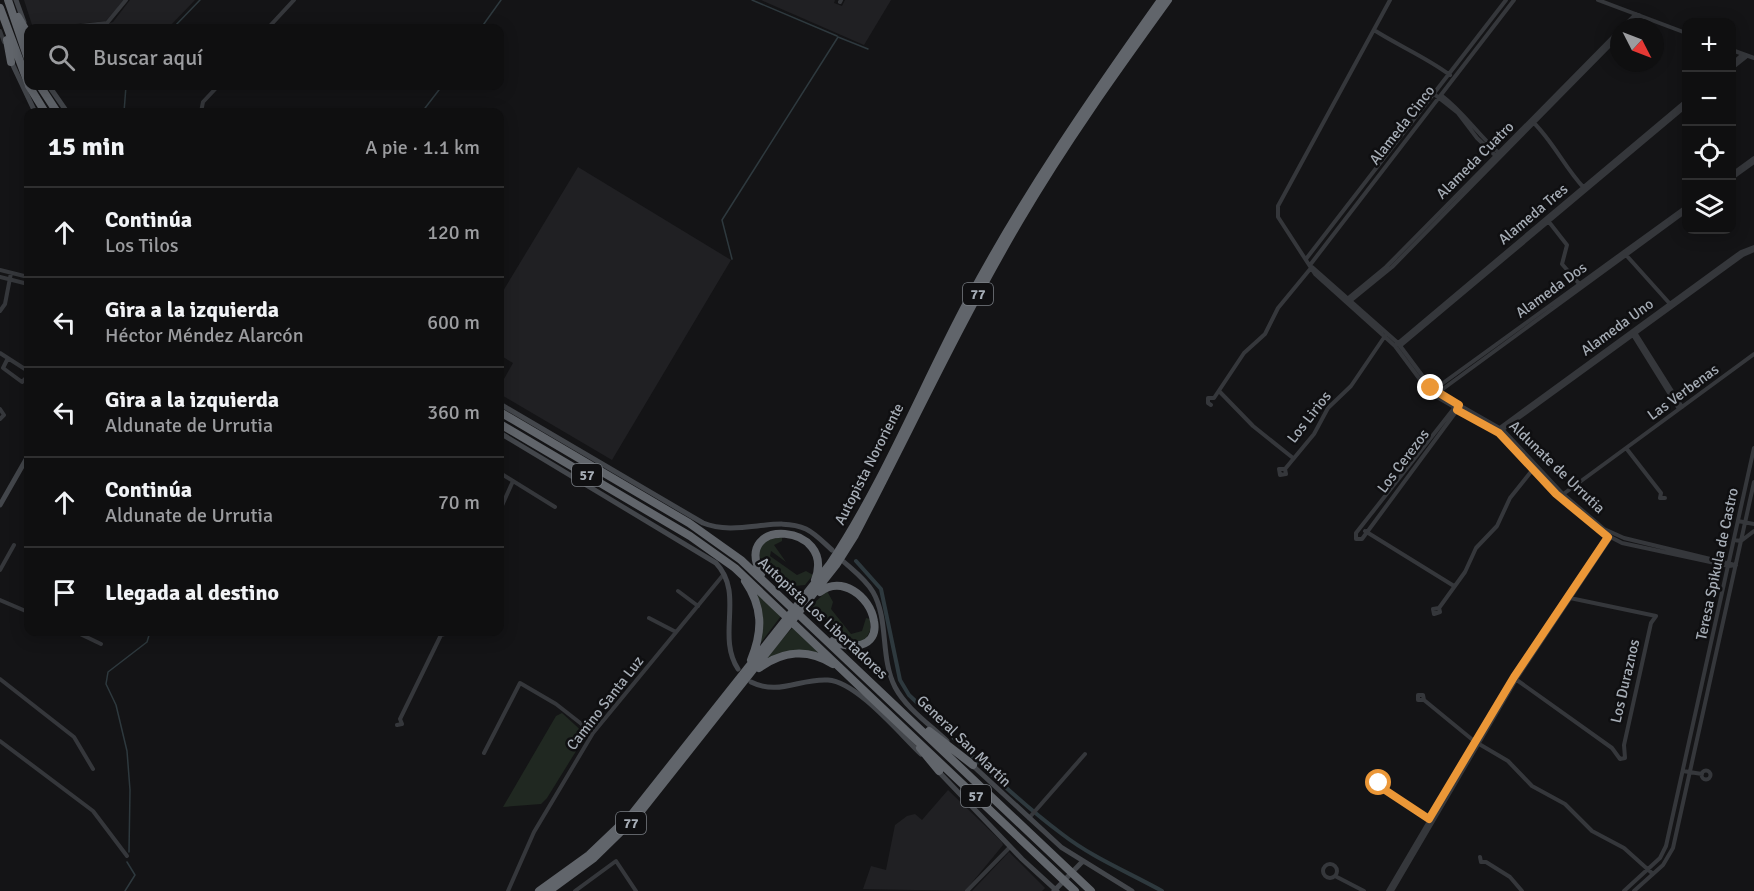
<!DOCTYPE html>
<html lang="es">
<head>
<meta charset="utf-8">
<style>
	body { margin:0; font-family:Signika,sans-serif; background:#181819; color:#f1f3f6 }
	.controls { position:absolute; right:18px; top:18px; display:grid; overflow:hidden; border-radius:12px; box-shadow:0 3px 15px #0003 }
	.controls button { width:54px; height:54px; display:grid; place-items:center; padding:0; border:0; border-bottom:2px solid #2f2f30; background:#0f0f10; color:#f1f3f6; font:30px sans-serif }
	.compass { position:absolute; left:1610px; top:18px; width:54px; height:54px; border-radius:50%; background:#0f0f10; box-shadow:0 3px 15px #0003; rotate:132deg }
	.stop { position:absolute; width:18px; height:18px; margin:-14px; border:4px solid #eb9737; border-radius:50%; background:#fff }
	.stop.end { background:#eb9737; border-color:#fff; box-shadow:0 2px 6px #0008 }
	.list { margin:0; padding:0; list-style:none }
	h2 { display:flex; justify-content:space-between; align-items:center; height:78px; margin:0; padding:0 24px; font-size:26px }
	h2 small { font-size:20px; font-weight:400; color:#9b9c9f }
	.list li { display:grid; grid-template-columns:39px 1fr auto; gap:18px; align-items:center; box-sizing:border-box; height:90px; padding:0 24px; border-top:2px solid #2f2f30 }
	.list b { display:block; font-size:22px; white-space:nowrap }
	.list p { margin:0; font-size:20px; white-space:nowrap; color:#9b9c9f }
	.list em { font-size:20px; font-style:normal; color:#9b9c9f }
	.icon { flex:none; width:33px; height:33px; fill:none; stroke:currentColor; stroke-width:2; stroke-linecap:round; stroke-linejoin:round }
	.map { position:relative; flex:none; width:1754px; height:891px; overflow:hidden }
	.search { position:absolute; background:#0f0f10; box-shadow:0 3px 15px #0003; left:24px; top:24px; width:480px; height:66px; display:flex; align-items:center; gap:15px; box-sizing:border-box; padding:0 21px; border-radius:12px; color:#9b9c9f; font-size:22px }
	.panel { position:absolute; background:#0f0f10; box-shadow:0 3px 15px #0003; left:24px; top:108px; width:480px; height:528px; border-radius:12px }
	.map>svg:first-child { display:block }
	.built { fill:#202023 }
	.green { fill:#202821 }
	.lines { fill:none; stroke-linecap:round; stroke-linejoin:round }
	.stream { stroke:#2e393e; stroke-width:1.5 }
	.canal { stroke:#2e393e; stroke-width:4 }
	.street { stroke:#35373b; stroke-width:4 }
	.secondary { stroke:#43464b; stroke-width:5 }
	.highway { stroke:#61656b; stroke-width:8 }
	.route { stroke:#eb9737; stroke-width:8 }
	.labels { text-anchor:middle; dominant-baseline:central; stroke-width:5; stroke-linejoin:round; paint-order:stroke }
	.shield { fill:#0f0f11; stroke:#797e84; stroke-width:1.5 }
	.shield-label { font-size:14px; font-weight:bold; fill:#a6adb6 }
	.street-label { font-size:15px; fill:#a6adb6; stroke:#0f0f11 }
</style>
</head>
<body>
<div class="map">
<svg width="1754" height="891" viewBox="0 0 1754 891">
	<rect width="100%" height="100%" fill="#141416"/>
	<path class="built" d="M24 0H124L106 21 36 28H33Z
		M130 0H195L168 28H92L113 22Z
		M761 0H835L834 3 842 6 845 0H891L864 45Z
		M578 167 731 260 612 460 500 394V386L513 363 500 355V296Z
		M948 790 1002 842 1003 845 965 891 863 889 871 866 886 870 895 825 907 816 915 814 922 820Z
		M1009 852 1045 888 1042 891H972Z"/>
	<path class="green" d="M782 537V541L774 545 786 562 771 551 770 556 797 575 806 571 813 575 805 585 794 586 774 565 760 558 759 550 766 540Z
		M750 585 781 616 760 644V643Z
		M827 591 833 602 831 609 851 634 862 631 866 618 870 619V631L865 640 854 644 811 606Z
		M793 627 830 661 818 655 765 659Z
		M562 713 586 735 547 798 541 804 503 807 556 716Z"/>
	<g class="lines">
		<path class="stream" d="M752 0 837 36
			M173 28 200 0
			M481 28 501 0
			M124 112 126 86
			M422 112 442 86
			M732 259 722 220 838 37 868 49
			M129 852 130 790 127 751 116 705 106 684 108 672 147 642 150 632
			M125 891 135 875 127 862"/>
		<path class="canal" d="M856 561 881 589 900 680 909 695C959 742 1007 793 1062 834 1093 858 1128 872 1162 891"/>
		<path class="street" d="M1390 0 1278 206V217L1315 274 1395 346 1430 393 1499 433 1556 494 1599 531 1622 543 1729 566 1736 565
			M1598 0 1686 33
			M840 2 841 0
			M1623 27 1636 14
			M1628 27 1639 15
			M63 28 107 23 126 0
			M268 28 294 0
			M1374 30C1399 46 1426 57 1450 75
			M0 31 4 42
			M1732 50 1754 58
			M1732 64 1742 55
			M1732 68 1747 56
			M1434 94 1458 113 1477 138 1497 157
			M1441 95C1465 113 1476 133 1499 153
			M201 112 203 102 218 86
			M1534 123C1554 143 1565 168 1584 188
			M1732 174 1754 158
			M1732 178 1754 162
			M1549 222 1567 245 1562 264 1581 286
			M1626 255 1671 305
			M1306 259 1506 0
			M1310 265 1514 0
			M1312 267 1398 343 1433 390 1503 430 1563 494 1604 529 1624 538 1735 565
			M0 270 28 277
			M0 277 28 284
			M1346 300 1386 267 1619 31
			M1349 302 1392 267 1619 36
			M0 311 5 304 11 273
			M1636 334 1682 407
			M1633 335 1679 409
			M1397 344 1686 101
			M1400 346 1686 106
			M0 353 28 371
			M8 358 3 368 22 382 28 376
			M1219 391 1253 426 1293 458
			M1432 391 1686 207
			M1436 394 1686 211
			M1211 405 1208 403V398H1214L1244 353 1265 334 1278 308 1311 268
			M1455 407 1356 533V539H1362L1458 409
			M0 409 4 415 0 419
			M1501 427 1741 252 1754 247
			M1502 430 1743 255 1754 250
			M1626 448 1661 493 1660 498H1665
			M500 473 555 507
			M1280 475 1286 474 1285 469 1314 434 1328 408 1351 386 1385 336
			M1280 475 1279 469H1285
			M1562 495 1754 354
			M500 510 513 481
			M1738 521 1754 524
			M1365 531 1454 586
			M1734 540 1741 541 1754 531
			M0 570 14 545
			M678 591 698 606
			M0 600 28 612
			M1434 614 1440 612 1439 608 1465 572 1476 548 1497 526 1510 498 1534 468
			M1434 614 1433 609 1439 608
			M649 618 676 632
			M76 632 101 644
			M441 635 451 632
			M1514 678 1612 748 1620 759 1625 758 1624 745 1651 623 1656 616 1570 598
			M0 679 74 737 93 769
			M1418 695H1423L1424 700 1474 741 1508 761 1532 786 1565 804 1592 831 1624 848 1653 874
			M1418 695V700H1424
			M397 725 402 724 400 719 441 635
			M0 741 93 811 127 856
			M484 753 520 683 556 704 593 733
			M1701.5 775a4.5 4.5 0 1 1 9 0a4.5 4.5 0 1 1-9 0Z
			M1683 771 1702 774
			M1372 782 1378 781 1379 786 1429 819
			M1029 818 1085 754
			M1480 857 1481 862H1486L1510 877 1522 891
			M1323 871a7 7 0 1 1 14 0a7 7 0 1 1-14 0Z
			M1335 876 1364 891
			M508 891 534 832 593 733 724 574
			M575 891 616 861 636 891
			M967 891 1010 847
			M1388 891 1514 677 1609 536
			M1392 891 1517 678 1611 537
			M1624 891 1660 858 1666 846 1754 448
			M1634 891 1663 865 1673 848 1754 482"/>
		<path class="secondary" d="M16 0 24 22
			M10 59 35 112
			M49 86 67 112
			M104 112H108
			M500 404 703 523C738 537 777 515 806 529 816 534 824 543 832 550
			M500 433 716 563C745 594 716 635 738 669
			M0 505 28 456
			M844 562C854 571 866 580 873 592 889 620 880 658 895 687 906 708 929 724 947 741
			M751 682C779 696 800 678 828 680 857 682 899 733 921 754
			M971 764 1061 847 1132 891
			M938 771 1022 859 1057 891
			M1054 891 1082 862"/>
		<path class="highway" d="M8 0 28 59
			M0 8 28 83
			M18 17 28 34
			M7 40 11 62
			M29 86 45 112
			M40 86 57 112
			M500 412 689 523 741 560 1091 891
			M500 424 690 536 735 568 1075 891
			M761 574C731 516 837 523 815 580
			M745 581C763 607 763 631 751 660
			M820 592C841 575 870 596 874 621 879 648 850 650 833 641
			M759 668C783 651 807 648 833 664
			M929 731 973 765
			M920 748 939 771
			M539 891 589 855 632 814 830 564C884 483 923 385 969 299 1025 194 1092 97 1161 0
			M549 891 594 858 638 815 836 565 855 535C910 430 960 322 1020 220 1065 143 1116 72 1168 0"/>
	</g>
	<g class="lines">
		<path class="route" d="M1379 783V786L1429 819 1514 677 1608 537 1556 494 1499 433 1457 410 1459 405 1431 388"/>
	</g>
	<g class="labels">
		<g class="shield">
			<rect x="963" y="283" width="30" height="22" rx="4.5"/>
			<rect x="572" y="464" width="30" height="22" rx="4.5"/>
			<rect x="961" y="785" width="30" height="22" rx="4.5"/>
			<rect x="616" y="812" width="30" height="22" rx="4.5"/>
		</g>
		<g class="shield-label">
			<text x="978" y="294">77</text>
			<text x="587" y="475">57</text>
			<text x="976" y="796">57</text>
			<text x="631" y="823">77</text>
		</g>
		<g class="street-label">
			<text transform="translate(1402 125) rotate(-52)">Alameda Cinco</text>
			<text transform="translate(1475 160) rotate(-45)">Alameda Cuatro</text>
			<text transform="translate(1533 214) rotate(-40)">Alameda Tres</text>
			<text transform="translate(1551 290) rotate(-36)">Alameda Dos</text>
			<text transform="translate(1617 327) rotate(-36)">Alameda Uno</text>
			<text transform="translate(1683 392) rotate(-36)">Las Verbenas</text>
			<text transform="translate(1309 417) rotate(-52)">Los Lirios</text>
			<text transform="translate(1403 461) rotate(-53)">Los Cerezos</text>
			<text transform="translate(869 464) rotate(-63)">Autopista Nororiente</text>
			<text transform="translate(1557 467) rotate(44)">Aldunate de Urrutia</text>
			<text transform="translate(1717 564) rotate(-78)">Teresa Spikula de Castro</text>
			<text transform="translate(823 618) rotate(43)">Autopista Los Libertadores</text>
			<text transform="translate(1625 681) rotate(-77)">Los Duraznos</text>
			<text transform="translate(605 703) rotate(-52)">Camino Santa Luz</text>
			<text transform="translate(964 741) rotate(44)">General San Martín</text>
		</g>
	</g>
</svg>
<div class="controls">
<button>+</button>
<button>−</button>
<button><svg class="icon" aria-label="locate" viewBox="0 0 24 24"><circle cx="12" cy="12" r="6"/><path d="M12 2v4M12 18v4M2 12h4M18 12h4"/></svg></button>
<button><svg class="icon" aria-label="layers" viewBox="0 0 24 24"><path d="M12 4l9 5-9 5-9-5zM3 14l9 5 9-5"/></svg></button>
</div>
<svg class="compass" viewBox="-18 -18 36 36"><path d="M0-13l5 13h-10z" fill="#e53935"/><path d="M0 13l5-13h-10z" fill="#9b9c9f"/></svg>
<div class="stop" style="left:1379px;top:783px"></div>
<div class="stop end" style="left:1431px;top:388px"></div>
<div class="search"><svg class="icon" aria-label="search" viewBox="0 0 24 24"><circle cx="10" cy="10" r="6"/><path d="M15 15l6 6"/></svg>Buscar aquí</div>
<section class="panel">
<h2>15 min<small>A pie · 1.1 km</small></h2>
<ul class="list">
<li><svg class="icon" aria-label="ahead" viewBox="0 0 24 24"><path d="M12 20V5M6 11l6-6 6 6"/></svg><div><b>Continúa</b><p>Los Tilos</p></div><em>120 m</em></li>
<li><svg class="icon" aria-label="left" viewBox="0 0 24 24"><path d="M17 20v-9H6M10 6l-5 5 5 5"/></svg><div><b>Gira a la izquierda</b><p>Héctor Méndez Alarcón</p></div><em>600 m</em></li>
<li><svg class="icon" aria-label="left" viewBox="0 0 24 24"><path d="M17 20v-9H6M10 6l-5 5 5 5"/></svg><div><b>Gira a la izquierda</b><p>Aldunate de Urrutia</p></div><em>360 m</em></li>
<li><svg class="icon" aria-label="ahead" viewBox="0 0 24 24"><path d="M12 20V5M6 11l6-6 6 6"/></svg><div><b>Continúa</b><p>Aldunate de Urrutia</p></div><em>70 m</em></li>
<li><svg class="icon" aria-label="arrive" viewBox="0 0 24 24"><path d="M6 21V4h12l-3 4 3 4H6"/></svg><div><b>Llegada al destino</b></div></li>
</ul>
</section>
</div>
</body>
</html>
